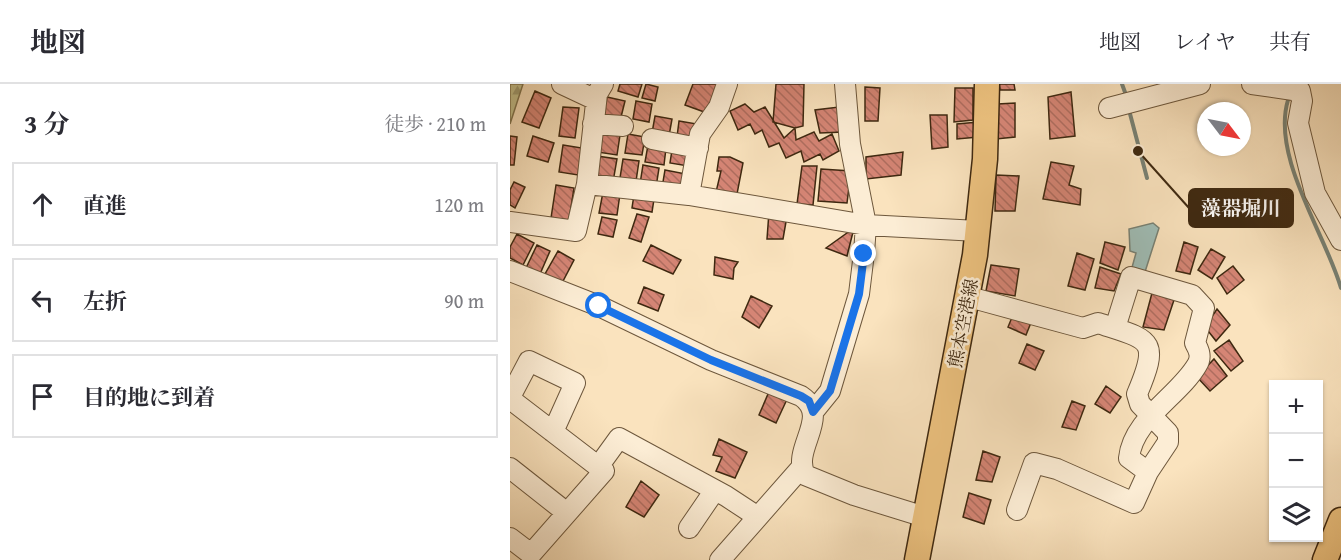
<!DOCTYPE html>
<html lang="ja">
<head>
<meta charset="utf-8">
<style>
	body { margin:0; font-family:"Gentium Book Plus","Noto Serif JP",serif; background:#f7f7f7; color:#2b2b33 }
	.controls { position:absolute; right:18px; bottom:18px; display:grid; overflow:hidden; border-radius:0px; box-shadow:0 2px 4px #0004 }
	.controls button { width:54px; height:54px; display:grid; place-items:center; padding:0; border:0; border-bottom:2px solid #e1e1e2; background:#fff; color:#2b2b33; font:30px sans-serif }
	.compass { position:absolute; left:687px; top:18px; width:54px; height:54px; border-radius:50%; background:#fff; box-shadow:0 2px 4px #0004; rotate:122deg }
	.stop { position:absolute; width:18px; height:18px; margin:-14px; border:4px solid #1a73e8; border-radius:50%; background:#fff }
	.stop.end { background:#1a73e8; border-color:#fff; box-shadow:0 2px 6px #0008 }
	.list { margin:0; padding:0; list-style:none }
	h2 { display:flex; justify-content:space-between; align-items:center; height:78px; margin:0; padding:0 24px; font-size:26px }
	h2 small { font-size:20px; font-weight:400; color:#7c7c81 }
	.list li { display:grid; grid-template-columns:39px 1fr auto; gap:18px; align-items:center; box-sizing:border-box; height:84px; margin:0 12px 12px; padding:0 12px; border:2px solid #e1e1e2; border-radius:0px }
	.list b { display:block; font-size:22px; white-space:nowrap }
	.list em { font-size:20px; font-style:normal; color:#7c7c81 }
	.icon { flex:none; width:33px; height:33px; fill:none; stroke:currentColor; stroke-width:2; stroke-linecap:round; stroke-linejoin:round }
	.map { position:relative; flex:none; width:831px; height:476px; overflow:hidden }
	header { display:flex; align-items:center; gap:36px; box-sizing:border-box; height:84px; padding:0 30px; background:#fff; border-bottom:2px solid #e1e1e2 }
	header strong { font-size:28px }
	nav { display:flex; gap:33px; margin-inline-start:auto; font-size:21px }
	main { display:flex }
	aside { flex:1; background:#fff }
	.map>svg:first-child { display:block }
	.forest { fill:url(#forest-firs); stroke:#81754f; stroke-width:1.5 }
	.water { fill:#9fbdb6; stroke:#788174; stroke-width:1.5 }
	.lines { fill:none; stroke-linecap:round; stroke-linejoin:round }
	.stream { stroke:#788174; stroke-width:4 }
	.building { fill:url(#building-back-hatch); stroke:#3e2810; stroke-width:1.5 }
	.minor-casing { stroke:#6d573c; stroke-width:22 }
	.major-casing { stroke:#3e2810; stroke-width:27 }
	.minor { stroke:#fcedd5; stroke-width:20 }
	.major { stroke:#edc27f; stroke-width:24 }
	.route { stroke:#1a73e8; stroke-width:8 }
	.labels { text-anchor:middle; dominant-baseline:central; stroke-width:5; stroke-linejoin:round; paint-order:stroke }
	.street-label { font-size:18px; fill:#3e2810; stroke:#fcedd5 }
	.leader { fill:none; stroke:#3e2810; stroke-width:2 }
	.callout-dot { fill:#3e2810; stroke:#fcedd5; stroke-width:2 }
	.callout { fill:#3e2810; stroke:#3e2810; stroke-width:2 }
	.callout-label { font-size:20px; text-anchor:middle; font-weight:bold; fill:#fff }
</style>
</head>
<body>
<header>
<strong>地図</strong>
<nav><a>地図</a><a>レイヤ</a><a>共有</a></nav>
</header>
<main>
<aside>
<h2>3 分<small>徒歩 · 210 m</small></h2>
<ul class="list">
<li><svg class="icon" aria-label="ahead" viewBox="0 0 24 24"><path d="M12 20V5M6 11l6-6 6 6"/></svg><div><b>直進</b></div><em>120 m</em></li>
<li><svg class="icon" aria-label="left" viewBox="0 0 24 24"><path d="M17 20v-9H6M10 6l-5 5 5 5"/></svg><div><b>左折</b></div><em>90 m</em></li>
<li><svg class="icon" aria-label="arrive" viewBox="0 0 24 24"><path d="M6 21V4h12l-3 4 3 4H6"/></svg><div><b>目的地に到着</b></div></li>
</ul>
</aside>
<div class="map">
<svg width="831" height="476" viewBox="0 0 831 476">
	<defs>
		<pattern id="forest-firs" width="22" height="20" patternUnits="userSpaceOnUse" patternTransform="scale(1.5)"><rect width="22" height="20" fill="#c4c28e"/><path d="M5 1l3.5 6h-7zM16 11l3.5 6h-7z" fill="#a19e73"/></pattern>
		<pattern id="building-back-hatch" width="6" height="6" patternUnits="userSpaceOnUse" patternTransform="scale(1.5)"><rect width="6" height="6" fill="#d58575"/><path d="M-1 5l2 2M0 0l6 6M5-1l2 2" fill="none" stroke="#ae6d5f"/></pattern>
	</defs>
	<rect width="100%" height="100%" fill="#fae3be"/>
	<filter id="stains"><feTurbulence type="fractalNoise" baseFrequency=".00333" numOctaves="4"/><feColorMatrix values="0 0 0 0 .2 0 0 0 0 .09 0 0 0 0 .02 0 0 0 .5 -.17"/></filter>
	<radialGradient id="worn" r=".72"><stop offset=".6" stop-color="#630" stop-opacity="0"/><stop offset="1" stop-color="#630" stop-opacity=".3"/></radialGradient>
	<path class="forest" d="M0 0H13L0 40Z"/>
	<path class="water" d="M643 139 649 144 634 191 621 187 626 169 620 167 619 145Z"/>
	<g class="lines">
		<path class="stream" d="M612 0 616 11
			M778 16C761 73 815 149 831 204
			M619 26 637 94"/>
	</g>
	<path class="building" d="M110 0H132L128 13 108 7Z
		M136 0 148 3 145 17 132 14Z
		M183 0H208L197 29 175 21Z
		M266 0H294L293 42 285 44 263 38Z
		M489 0H504L505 6H490Z
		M355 3 370 4 368 37H355Z
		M445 4H463V36L444 38Z
		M25 7 41 14 29 44 12 38Z
		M561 8 565 52 540 55 538 13Z
		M97 13 115 17 110 37 92 33Z
		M126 17 142 20 139 38 123 35Z
		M505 19V53L486 55 488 20Z
		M235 20 244 28 255 23 274 54 285 44 286 56 304 48 309 57 322 50 329 67 313 76 310 70 294 78 291 67 276 74 269 59 259 63 252 46 245 50 240 40 228 46 220 27Z
		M53 23 69 24 65 54 49 52Z
		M329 23 333 48 310 49 305 26Z
		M420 31H437L438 63 422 65Z
		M145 32 162 35 159 52 142 49Z
		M169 37 187 40 184 56 167 53Z
		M468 38V53L447 55V40Z
		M91 48 110 51 107 71 87 68Z
		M118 50 135 53 132 71 115 69Z
		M0 52 7 53 4 81H0Z
		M23 52 44 59 38 78 17 72Z
		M53 61 72 64 68 91 49 88Z
		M138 61 156 64 154 81 135 78Z
		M162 66 180 69 178 82 160 79Z
		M393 68 391 91 356 95V73Z
		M87 72 107 75 103 98 83 95Z
		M209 73H220L233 79 227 110 206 108 211 87H207Z
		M113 75 129 77 126 97 110 94Z
		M541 78 564 82 559 101 571 105 570 121 533 115Z
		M133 81 149 84 146 103 130 100Z
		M292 82H307L303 121 287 120Z
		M311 85 341 87 337 119 308 117Z
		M155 86 176 90 173 108 152 104Z
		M486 91 509 92 505 127H485Z
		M4 98 15 103 5 124 0 121V106Z
		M46 101 64 104 59 136 41 134Z
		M93 108 110 110 107 131 89 129Z
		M124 111 144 115 142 128 122 124Z
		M259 128 277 132 273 155H257Z
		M127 130 139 133 131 158 119 154Z
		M92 133 107 136 103 153 88 150Z
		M344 144 337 172 316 164Z
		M7 150 24 159 13 181 0 174V163Z
		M595 158 615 163 608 186 590 179Z
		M674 158 688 163 680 190 666 187Z
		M27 161 40 167 30 190 16 184Z
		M141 161 171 176 163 190 133 177Z
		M701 165 715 173 702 195 688 186Z
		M48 167 64 176 52 199 35 190Z
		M567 169 584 175 575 206 558 202Z
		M205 173 228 178 224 184 223 195 204 191Z
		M481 181 509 185 505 212 476 207Z
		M723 182 734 196 717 210 707 194Z
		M590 183 611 190 604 207 585 204Z
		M134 203 154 211 148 227 128 219Z
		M642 209 664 216 654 246 633 243Z
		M241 212 262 222 249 244 232 233Z
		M707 225 720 241 706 257 695 243Z
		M505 226 522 236 516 251 498 243Z
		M719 256 733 277 721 287 704 267Z
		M517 260 534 267 525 286 509 279Z
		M704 275 717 292 700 307 687 293Z
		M596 302 611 313 600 329 585 320Z
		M261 303 279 311 266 339 249 331Z
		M562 317 575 322 566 346 552 343Z
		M209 355 237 368 225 394 206 387 212 373 203 371Z
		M473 367 490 373 482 398 466 396Z
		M131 397 149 411 134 433 116 423Z
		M459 409 481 416 474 440 453 433Z"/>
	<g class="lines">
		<defs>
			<path id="minor" d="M52 0 86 16
				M742 0 790 7 792 17 788 39 805 109 831 156
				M599 24 690 0
				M83 40 113 42
				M142 55 188 64
				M77 100 179 111 356 141 468 147
				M179 111 190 50 209 23 217 0
				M0 138 66 147 77 100 87 10 93 0
				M0 187 89 222 201 276 291 312C322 333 281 364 295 391L344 411 415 433
				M459 213 573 244 588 239C640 256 651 254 627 310L630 320 658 349V358L638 388 624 419 547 385 524 379 507 426
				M605 244 621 193 682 211 694 224 685 259C689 266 692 273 687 281 669 312 623 335 619 374L638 388
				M0 313 19 277 65 299 43 348
				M0 315 94 387 21 470 0 454
				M303 328 320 307 349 210 354 169 356 141 340 60 335 0
				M88 383 109 354 216 412 248 433
				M0 384 57 429
				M179 444 205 406
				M210 476 291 384"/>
			<path id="major" d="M407 476 465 171 475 75 477 0
				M815 476 831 436"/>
		</defs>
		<use href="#minor" class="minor-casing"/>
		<use href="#major" class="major-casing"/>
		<use href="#minor" class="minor"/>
		<use href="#major" class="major"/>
	</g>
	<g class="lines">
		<path class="route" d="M89 222 201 276 291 312 299 317 303 328 320 307 349 210 354 170"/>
	</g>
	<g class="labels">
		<g class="street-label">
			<text transform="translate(453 239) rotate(-79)">熊本空港線</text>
		</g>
	</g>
	<path class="leader" d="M628 67L679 124"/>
	<circle class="callout-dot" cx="628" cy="67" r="6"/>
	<rect class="callout" x="679" y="105" width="104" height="38" rx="6"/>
	<g class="callout-label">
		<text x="731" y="131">藻器堀川</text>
	</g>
	<rect width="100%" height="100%" filter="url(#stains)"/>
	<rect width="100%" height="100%" fill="url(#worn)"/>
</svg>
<div class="controls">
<button>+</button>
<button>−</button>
<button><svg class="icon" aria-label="layers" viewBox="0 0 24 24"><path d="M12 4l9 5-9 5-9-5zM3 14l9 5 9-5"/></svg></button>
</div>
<svg class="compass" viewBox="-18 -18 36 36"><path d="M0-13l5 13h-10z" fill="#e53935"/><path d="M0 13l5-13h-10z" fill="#7c7c81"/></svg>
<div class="stop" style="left:89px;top:222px"></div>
<div class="stop end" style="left:354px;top:170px"></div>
</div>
</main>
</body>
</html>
